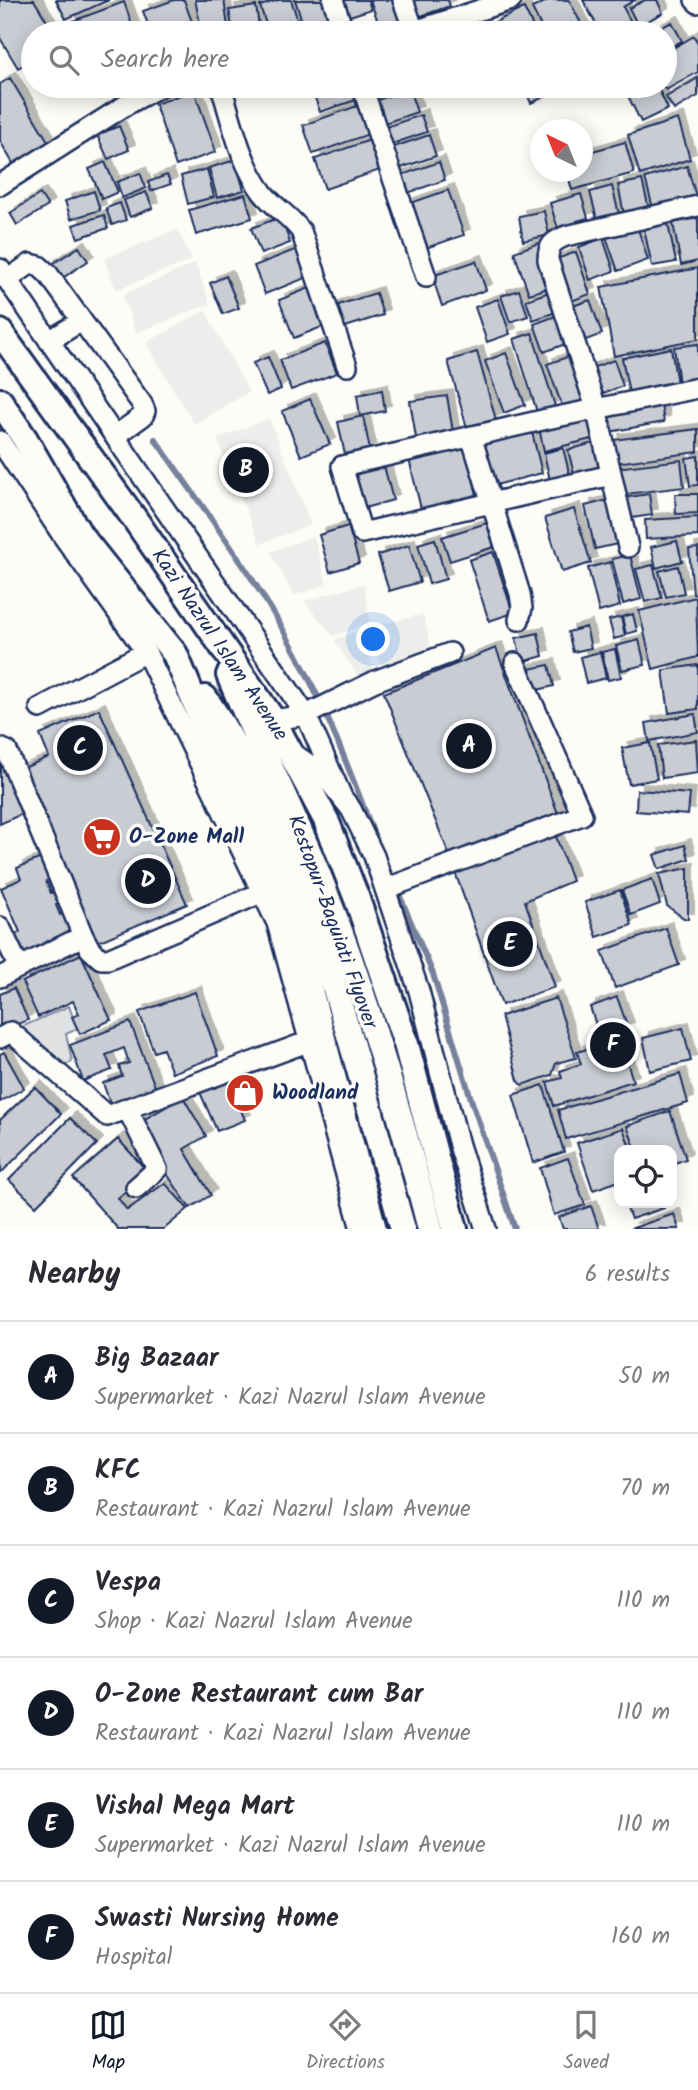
<!DOCTYPE html>
<html lang="en">
<head>
<meta charset="utf-8">
<style>
	body { margin:0; font-family:Kalam,sans-serif; background:#f2f2f3; color:#2b2b33 }
	.controls { position:absolute; right:21px; bottom:21px; display:grid; overflow:hidden; border-radius:14px; box-shadow:0 4px 18px #0003 }
	.controls button { width:63px; height:63px; display:grid; place-items:center; padding:0; border:0; border-bottom:2px solid #e1e1e2; background:#fff; color:#2b2b33; font:35px sans-serif }
	.compass { position:absolute; left:530px; top:119px; width:63px; height:63px; border-radius:50%; background:#fff; box-shadow:0 4px 18px #0003; rotate:317deg }
	.you { position:absolute; left:374px; top:640px; width:24px; height:24px; margin:-18px; border:5px solid #fff; border-radius:50%; background:#1a73e8; box-shadow:0 0 0 10px #1a73e833 }
	.badge { display:grid; place-items:center; width:46px; height:46px; border-radius:50%; background:#111827; color:#fff; font-size:23px; font-weight:700 }
	.pin { position:absolute; translate:-50% -50%; border:4px solid #fff; box-shadow:0 2px 7px #0006 }
	.list { margin:0; padding:0; list-style:none }
	h2 { display:flex; justify-content:space-between; align-items:center; height:91px; margin:0; padding:0 28px; font-size:30px }
	h2 small { font-size:23px; font-weight:400; color:#7c7c81 }
	.list li { display:grid; grid-template-columns:46px 1fr auto; gap:21px; align-items:center; box-sizing:border-box; height:112px; padding:0 28px; border-top:2px solid #e1e1e2 }
	.list b { display:block; font-size:26px; white-space:nowrap }
	.list p { margin:0; font-size:23px; white-space:nowrap; color:#7c7c81 }
	.list em { font-size:23px; font-style:normal; color:#7c7c81 }
	.icon { flex:none; width:38px; height:38px; fill:none; stroke:currentColor; stroke-width:2; stroke-linecap:round; stroke-linejoin:round }
	.map { position:relative; flex:none; width:698px; height:1229px; overflow:hidden }
	.search { position:absolute; background:#fff; box-shadow:0 4px 18px #0003; left:21px; right:21px; top:21px; height:77px; display:flex; align-items:center; gap:18px; box-sizing:border-box; padding:0 24px; border-radius:38px; color:#7c7c81; font-size:26px }
	.sheet { height:763px; background:#fff }
	nav { display:flex; justify-content:space-around; align-items:center; box-sizing:border-box; height:98px; border-top:2px solid #e1e1e2; background:#fff; font-size:19px; color:#7c7c81 }
	nav a { display:grid; justify-items:center; gap:4px }
	nav .on { color:#111827 }
	.map>svg:first-child { display:block }
	.built { fill:#edeeec }
	.green { fill:#e0e1e3; stroke:#7e88a0; stroke-width:2 }
	.lines { fill:none; stroke-linecap:round; stroke-linejoin:round }
	.stream { stroke:#76819c; stroke-width:6 }
	.building { fill:#c9ccd3; stroke:#1b2f5e; stroke-width:2; filter:url(#shadow) }
	.minor-casing { stroke:#1b2f5e; stroke-width:24 }
	.major-casing { stroke:#1b2f5e; stroke-width:30 }
	.minor { stroke:#fdfcf7; stroke-width:19 }
	.major { stroke:#fdfcf7; stroke-width:24 }
	.labels { text-anchor:middle; dominant-baseline:central; stroke-width:7; stroke-linejoin:round; paint-order:stroke }
	.street-label { font-size:21px; fill:#1b2f5e; stroke:#fdfcf7 }
	.poi-label { font-size:21px; font-weight:bold; fill:#1b2f5e; stroke:#fdfcf7; text-anchor:start }
</style>
</head>
<body>
<div class="map">
<svg width="698" height="1229" viewBox="0 0 698 1229">
	<defs>
		<filter id="shadow"><feDropShadow dx="6" dy="-6" stdDeviation="0" flood-color="#0004"/></filter>
	</defs>
	<rect width="100%" height="100%" fill="#fdfcf7"/>
	<filter id="ink" filterUnits="userSpaceOnUse"><feTurbulence type="fractalNoise" baseFrequency=".0143" numOctaves="2"/><feDisplacementMap in="SourceGraphic" scale="14" xChannelSelector="R" yChannelSelector="G"/><feConvolveMatrix kernelMatrix="1 2 1 2 8 2 1 2 1" color-interpolation-filters="sRGB"/></filter>
	<g filter="url(#ink)">
		<path class="built" d="M177 229 192 260 116 290 104 259Z
			M196 263 210 304 136 333 122 295Z
			M205 310 249 392 194 424 146 343Z
			M269 418 311 525 260 544 240 496 249 493 246 484 236 486 217 439Z
			M314 536 327 585 294 595 270 552Z
			M364 584 370 623 333 636 304 601Z
			M423 614 433 655 383 673 370 627Z
			M361 630 373 667 368 678 360 679 334 640Z"/>
		<path class="green" d="M69 1006 77 1029 66 1034 72 1061 63 1067 19 1028Z"/>
		<g class="lines">
			<path class="stream" d="M155 439C204 509 256 578 296 653 328 713 352 776 376 840
				M387 866 433 974 472 1102 515 1229"/>
		</g>
		<path class="building" d="M0 0H34L54 33H33V59L18 68 0 38Z
			M56 0H109L66 19Z
			M174 0H184L196 33H151L143 11Z
			M195 0H224L229 33H202Z
			M278 0H291L302 33H269L260 6Z
			M295 0H323L334 33H306Z
			M341 0H368L371 9 347 17Z
			M370 0H397L404 19 380 27Z
			M412 0H448L450 6 418 17Z
			M549 0H569L586 33H544L532 8Z
			M583 0H635L623 7 637 33H601Z
			M645 0H657L663 13 638 26 629 8Z
			M124 2 135 33H77L70 22Z
			M256 6 260 33H233L229 10Z
			M524 8 536 33H498L493 23Z
			M672 22 682 41 665 50V33H650Z
			M694 36 698 43V72L666 90 663 86 665 53Z
			M10 78 49 143 14 165 0 141V84Z
			M698 78V96L674 110 666 97Z
			M113 86H141L120 97Z
			M311 86H351L356 100 320 112Z
			M523 86H561L562 89 531 103Z
			M623 86H657L668 109 641 122Z
			M409 89 417 112 382 124 374 101Z
			M194 90 216 152 176 166 155 104Z
			M360 105 369 134 313 154 303 125Z
			M421 115 427 132 389 145 383 128Z
			M678 119 690 159 640 175 628 135Z
			M119 126 129 150 108 159 97 135Z
			M429 135 436 156 395 170 388 149Z
			M373 139 383 169 325 189 315 159Z
			M625 142 634 173 572 190 567 172H582V154Z
			M235 160 244 190 217 198 209 168Z
			M105 162 118 192 102 199 89 169Z
			M439 162 445 180 402 195 396 177Z
			M687 166 697 200 654 212 645 178Z
			M207 169 214 197 188 204 181 176Z
			M140 173 146 188 122 198 117 182Z
			M167 175 171 184 151 191 148 182Z
			M642 180 650 213 625 219 618 185Z
			M612 186 620 218 598 223 590 192Z
			M448 190 464 235 423 249 408 204Z
			M94 191 100 210 71 219 65 201Z
			M146 192 153 208 130 217 124 200Z
			M40 194 48 206 17 225 10 213Z
			M245 194 252 218 196 235 189 210Z
			M581 194 588 218 577 221 578 224 558 229 550 203Z
			M120 203 126 220 112 225 106 208Z
			M544 211 549 235 523 241 519 216Z
			M104 215 108 228 78 238 73 225Z
			M281 217 290 243 261 254 251 228Z
			M698 218V261L681 265 673 223Z
			M668 224 676 262 652 266 644 229Z
			M637 226 648 260 618 271 606 237Z
			M603 238 614 271 590 280 579 247Z
			M539 243 554 286 529 294 514 252Z
			M79 247 88 261 58 281 49 266Z
			M297 249 308 277 265 294 254 266Z
			M576 252 590 294 566 303 551 261Z
			M476 261 486 290 442 306 432 276Z
			M698 268V339L614 356 601 287Z
			M226 276 239 308 223 314 210 283Z
			M312 287 327 325 294 338 279 300Z
			M519 290 528 316 510 322 501 296Z
			M555 290 562 310 533 320 526 300Z
			M376 293 383 315 339 329 332 307Z
			M498 299 510 334 487 342 475 307Z
			M590 300 602 334 578 343 567 308Z
			M561 314 571 342 544 352 534 324Z
			M532 333 555 406 537 412 514 339Z
			M325 343 337 373 291 390 280 360Z
			M698 344V381L679 384 674 347Z
			M671 348 677 383 629 393 622 358Z
			M477 352 496 420 467 428 448 361Z
			M506 353 525 405 504 413 485 361Z
			M576 354 592 402 564 412 547 364Z
			M268 357 281 389 267 395 253 363Z
			M614 360 623 386 595 396 586 370Z
			M382 390 385 411 360 416 357 395Z
			M447 396 453 432 416 438 410 401Z
			M310 399 330 444 301 456 282 411Z
			M661 405 664 422 609 432 606 415Z
			M589 415 595 438 544 451 539 428Z
			M363 416 370 450 345 455 338 422Z
			M698 429V452L616 463 613 440Z
			M532 432 542 473 492 486 482 445Z
			M597 442 604 470 575 478 568 450Z
			M465 445 477 495 421 509 409 459Z
			M563 448 571 480 551 485 544 453Z
			M698 456V485L690 486 686 458Z
			M681 460 684 487 618 495 615 468Z
			M384 466 393 500 361 509 351 476Z
			M649 494 652 515 625 519 622 498Z
			M675 494H698V513L676 514Z
			M612 499 622 543 595 549 585 506Z
			M574 509 591 563 562 572 545 518Z
			M698 517V536L646 539 645 520Z
			M487 523 494 547 450 561 442 537Z
			M348 526 359 563 330 572 319 535Z
			M435 539 446 579 429 584 418 544Z
			M677 541 682 561 656 568 651 547Z
			M409 545 420 582 389 591 378 555Z
			M698 548V593L693 594 689 549Z
			M493 552 513 613 489 621 469 560Z
			M630 555 641 599 623 604 612 559Z
			M610 562 620 606 599 612 588 568Z
			M653 565 662 598 645 602 636 569Z
			M678 566 684 593 666 597 659 571Z
			M696 597 698 657 653 669 639 611Z
			M633 614 637 631 626 634 622 617Z
			M621 617 625 636 614 639 609 620Z
			M586 627 591 648 573 652 568 632Z
			M538 633 543 656 522 662 516 638Z
			M639 640 645 665 622 670 616 646Z
			M496 648 560 819 451 859 384 693Z
			M615 649 621 677 608 680 602 652Z
			M600 652 606 678 586 683 580 657Z
			M549 665 554 686 529 692 524 670Z
			M698 665V709L669 713 663 670Z
			M99 709 187 904 93 944 19 770 49 757 40 735Z
			M695 714 698 732 649 741 646 723Z
			M696 740 698 773 662 778 658 745Z
			M650 743 657 779 629 784 622 748Z
			M0 755 26 812 0 824Z
			M637 790 690 794 688 815 636 811Z
			M555 834 572 881 525 901 555 987 502 1005 455 872Z
			M685 845 689 859 659 869 654 855Z
			M46 856 55 878 46 881 51 893 60 890 64 901 56 905 60 915 69 911 79 936 25 958 14 935 20 932 1 888 21 879 17 868Z
			M688 868V919H685L667 906 659 874Z
			M652 879 660 904 631 915 622 890Z
			M620 890 632 925 597 937 585 902Z
			M666 928 679 965 615 988 602 951Z
			M81 954 111 1020 80 1034 72 1017 79 1014 73 1001 38 1017 22 982Z
			M14 988 28 1020 0 1031V994Z
			M195 992 218 1056 172 1073 163 1049 154 1052 139 1012Z
			M617 997 628 1028 600 1037 590 1007Z
			M556 998 576 1058 556 1063 552 1075 522 1085 518 1080 501 1016Z
			M130 1022 156 1089 111 1106 103 1083 122 1076 119 1066 129 1063 124 1048 106 1055 112 1070 83 1081 70 1045Z
			M683 1028 691 1061 650 1071 643 1038Z
			M620 1039 633 1081 554 1106 547 1082 562 1078 560 1071 581 1064 577 1052Z
			M4 1052 24 1088 0 1102V1054Z
			M680 1074 688 1103 566 1139 558 1110Z
			M228 1078 245 1120 217 1131 199 1090Z
			M543 1085 564 1152 533 1163 513 1095Z
			M35 1087 61 1114 1 1173 0 1120Z
			M183 1097 206 1136 184 1149 211 1195 190 1208 157 1159 138 1123Z
			M670 1111 686 1159 672 1164V1150H636L627 1126Z
			M70 1118 97 1144 36 1206 9 1180Z
			M623 1128 631 1150H619V1181L593 1190 577 1143Z
			M118 1139 148 1172 118 1198 127 1210 165 1183 188 1209 164 1229H118L73 1178Z
			M568 1158 585 1205 554 1215 540 1168Z
			M625 1203H663L664 1208 631 1219Z
			M591 1206 599 1229H563L559 1217Z
			M674 1214 679 1229H630Z"/>
		<g class="lines">
			<defs>
				<path id="minor" d="M333 0 344 33
					M403 0 414 31
					M695 0 698 3
					M408 33 511 0
					M221 86C232 121 240 162 263 193 274 207 290 216 301 231L347 366
					M362 86 426 277
					M0 185 126 105 161 86
					M0 269 306 715 342 797
					M7 280 30 264 39 266 48 274 142 404 145 411 143 416 115 436
					M49 341 81 321
					M471 436 520 594 522 608 519 620
					M0 441 63 536 146 652 277 923 361 1229
					M611 475 362 533 342 466 547 419 698 388
					M628 547 596 408 548 260C548 245 553 241 566 236L698 206
					M40 708 146 652
					M273 720 306 715 375 681 450 653
					M0 748 7 751 83 936 90 949 101 959H108L263 892
					M290 751 325 776 351 809 374 856 419 991 459 1145 486 1229
					M385 889 582 815 515 663
					M0 927 19 967
					M0 977 83 936
					M0 1038 11 1032 107 1116 310 1041
					M127 1108 157 1169 136 1188"/>
				<path id="major" d="M0 332 134 518 273 720 326 820 357 899 406 1044 455 1229
					M0 401 25 439 80 535 175 654 214 749 289 912 374 1229
					M229 675C259 747 296 816 324 889 368 999 400 1114 430 1229
					M205 698C308 851 353 1052 403 1229"/>
			</defs>
			<use href="#minor" class="minor-casing"/>
			<use href="#major" class="major-casing"/>
			<use href="#minor" class="minor"/>
			<use href="#major" class="major"/>
		</g>
	</g>
	<defs>
		<symbol id="supermarket-disc" viewBox="-11 -11 22 22"><circle r="9.5" fill="#c8321e" stroke="#fdfcf7"/><path d="M-6-5.5h2.5l.6 2H6L4.5 2H-2.5L-4.4-4H-6ZM-1.5 3.2a1.3 1.3 0 1 0 .1 0ZM3 3.2a1.3 1.3 0 1 0 .1 0Z" fill="#fff"/></symbol>
		<symbol id="shop-disc" viewBox="-11 -11 22 22"><circle r="9.5" fill="#c8321e" stroke="#fdfcf7"/><path d="M-5-2.5h2.3a2.7 3.5 0 0 1 5.4 0H5L5.5 6h-11ZM-1.5-2.5h3a1.5 2.3 0 0 0-3 0Z" fill="#fff"/></symbol>
	</defs>
	<g fill-rule="evenodd">
		<use href="#supermarket-disc" x="80" y="815" width="44" height="44"/>
		<use href="#shop-disc" x="223" y="1071" width="44" height="44"/>
	</g>
	<g class="labels">
		<g class="street-label">
			<text transform="translate(219 645) rotate(56)">Kazi Nazrul Islam Avenue</text>
			<text transform="translate(332 922) rotate(70)">Kestopur-Baguiati Flyover</text>
		</g>
		<g class="poi-label">
			<text x="129" y="837">O-Zone Mall</text>
			<text x="272" y="1093">Woodland</text>
		</g>
	</g>
</svg>
<div class="controls">
<button><svg class="icon" aria-label="locate" viewBox="0 0 24 24"><circle cx="12" cy="12" r="6"/><path d="M12 2v4M12 18v4M2 12h4M18 12h4"/></svg></button>
</div>
<svg class="compass" viewBox="-18 -18 36 36"><path d="M0-13l5 13h-10z" fill="#e53935"/><path d="M0 13l5-13h-10z" fill="#7c7c81"/></svg>
<div class="you"></div>
<div class="pin badge" style="left:469px;top:746px">A</div>
<div class="pin badge" style="left:246px;top:470px">B</div>
<div class="pin badge" style="left:80px;top:748px">C</div>
<div class="pin badge" style="left:148px;top:881px">D</div>
<div class="pin badge" style="left:510px;top:944px">E</div>
<div class="pin badge" style="left:613px;top:1045px">F</div>
<div class="search"><svg class="icon" aria-label="search" viewBox="0 0 24 24"><circle cx="10" cy="10" r="6"/><path d="M15 15l6 6"/></svg>Search here</div>
</div>
<section class="sheet">
<h2>Nearby<small>6 results</small></h2>
<ul class="list">
<li><span class="badge">A</span><div><b>Big Bazaar</b><p>Supermarket · Kazi Nazrul Islam Avenue</p></div><em>50 m</em></li>
<li><span class="badge">B</span><div><b>KFC</b><p>Restaurant · Kazi Nazrul Islam Avenue</p></div><em>70 m</em></li>
<li><span class="badge">C</span><div><b>Vespa</b><p>Shop · Kazi Nazrul Islam Avenue</p></div><em>110 m</em></li>
<li><span class="badge">D</span><div><b>O-Zone Restaurant cum Bar</b><p>Restaurant · Kazi Nazrul Islam Avenue</p></div><em>110 m</em></li>
<li><span class="badge">E</span><div><b>Vishal Mega Mart</b><p>Supermarket · Kazi Nazrul Islam Avenue</p></div><em>110 m</em></li>
<li><span class="badge">F</span><div><b>Swasti Nursing Home</b><p>Hospital</p></div><em>160 m</em></li>
</ul>
</section>
<nav>
<a class="on"><svg class="icon" aria-label="map" viewBox="0 0 24 24"><path d="M3 6l6-2 6 2 6-2v14l-6 2-6-2-6 2zM9 4v14M15 6v14"/></svg>Map</a>
<a><svg class="icon" aria-label="directions" viewBox="0 0 24 24"><path d="M12 3l9 9-9 9-9-9zM9 14v-3h6M13 9l2 2-2 2"/></svg>Directions</a>
<a><svg class="icon" aria-label="saved" viewBox="0 0 24 24"><path d="M7 4h10v16l-5-4-5 4z"/></svg>Saved</a>
</nav>
</body>
</html>
